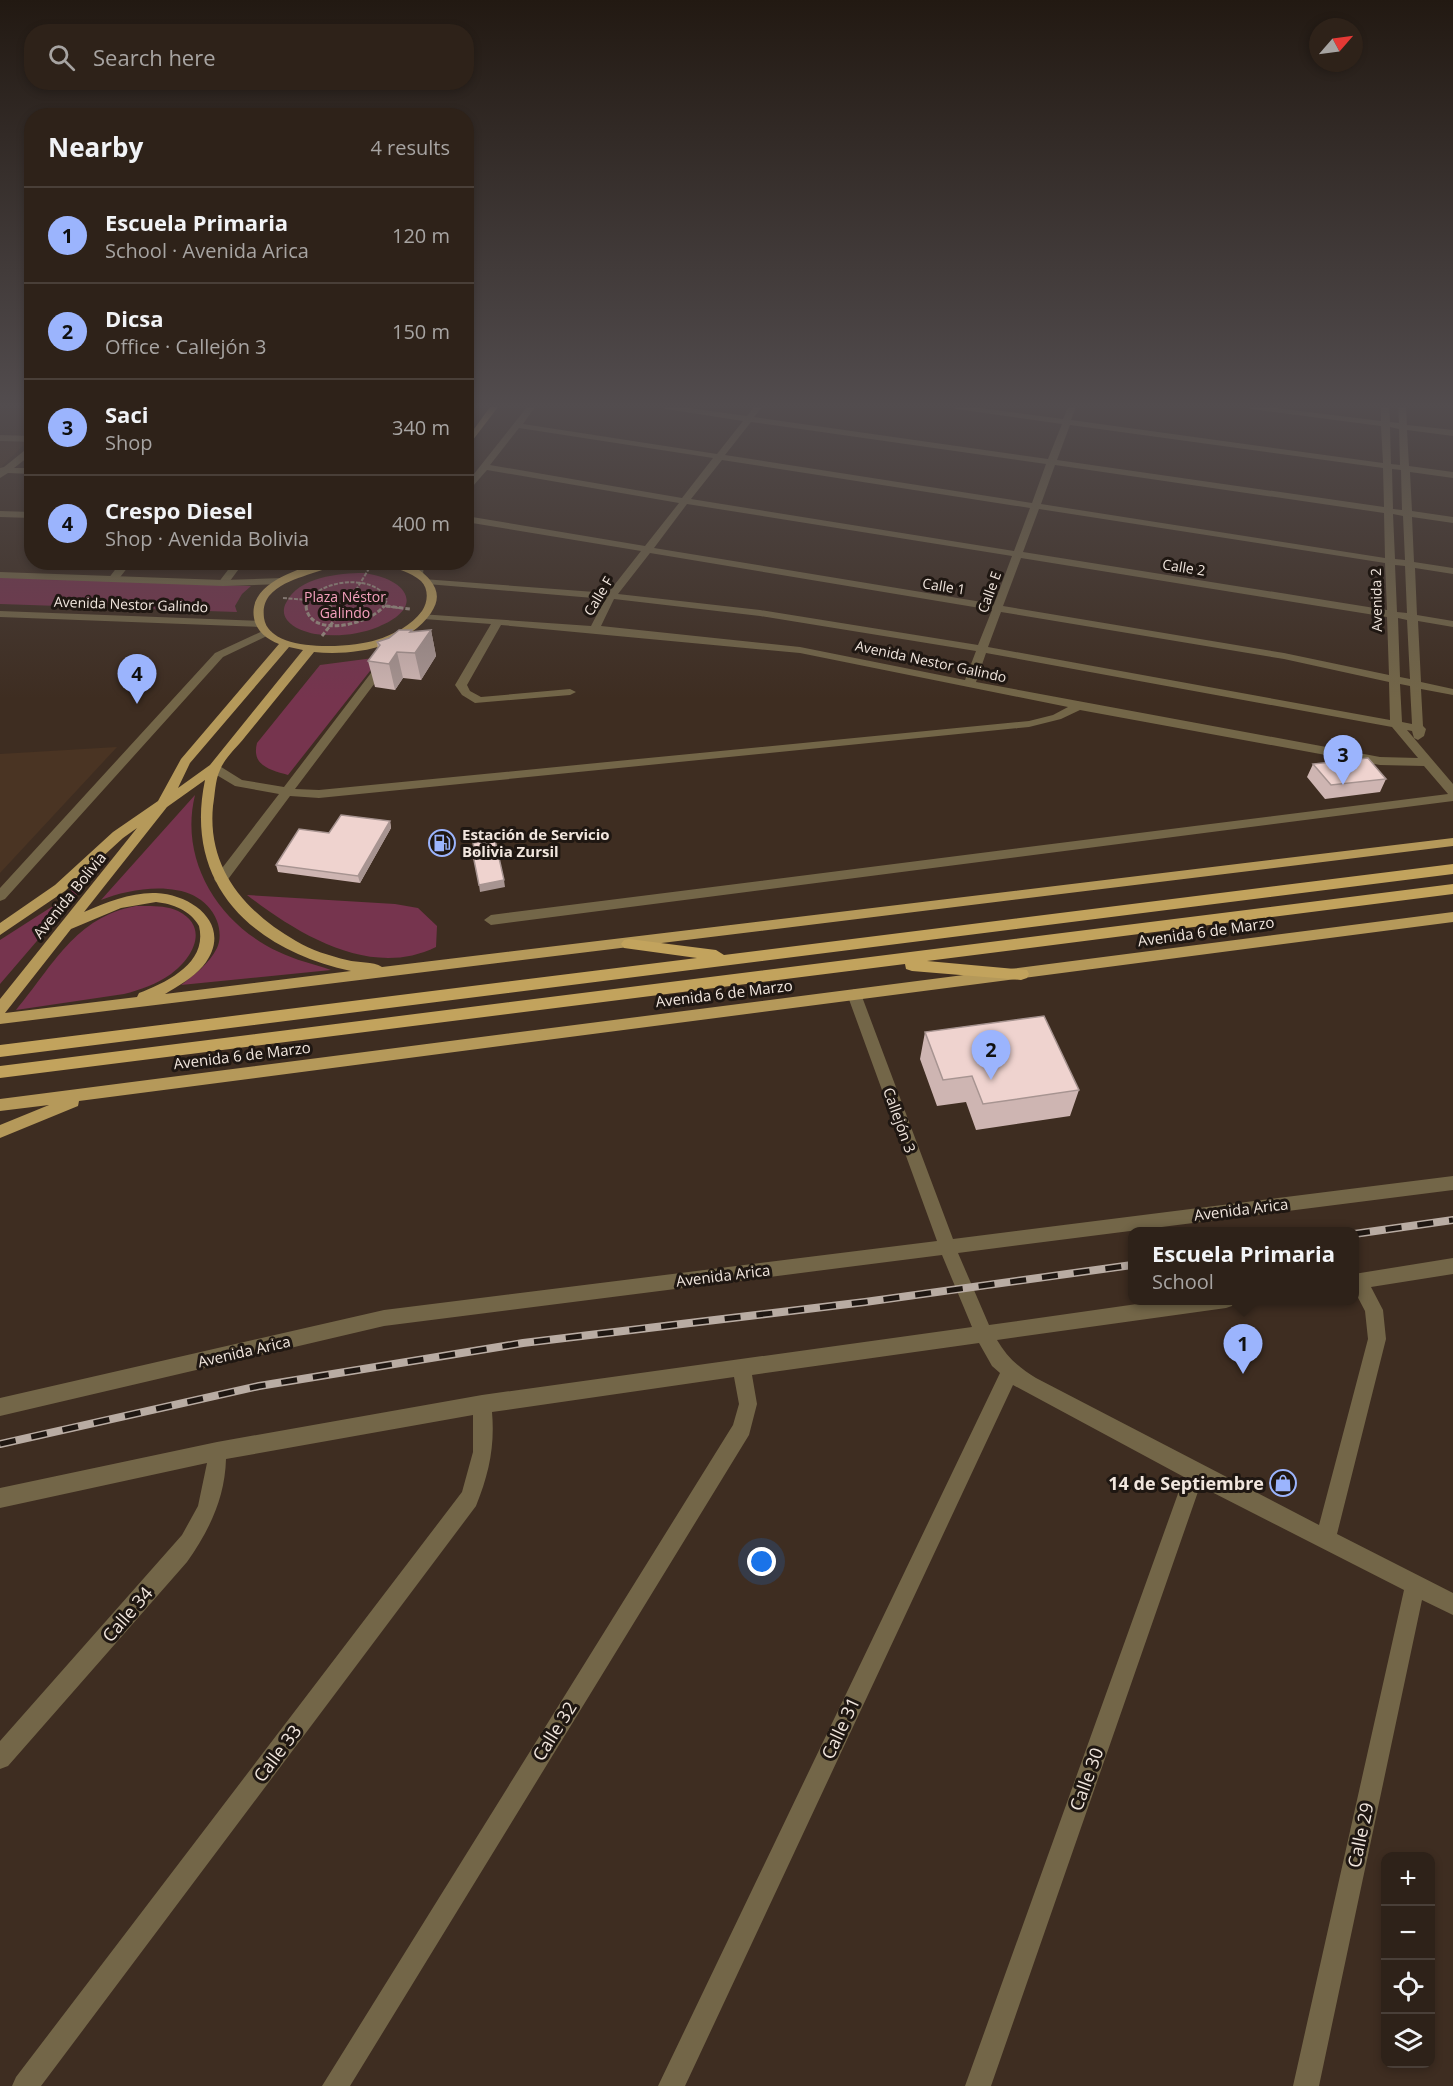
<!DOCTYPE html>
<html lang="en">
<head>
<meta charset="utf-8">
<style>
	body { margin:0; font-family:"Open Sans",sans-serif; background:#3a2f26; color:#f1f3f6 }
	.controls { position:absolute; right:18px; bottom:18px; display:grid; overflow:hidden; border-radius:12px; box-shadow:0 3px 9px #0003 }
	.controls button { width:54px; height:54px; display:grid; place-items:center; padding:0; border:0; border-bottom:2px solid #493f38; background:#2e2219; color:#f1f3f6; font:30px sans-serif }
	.compass { position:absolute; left:1309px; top:18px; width:54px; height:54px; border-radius:50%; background:#2e2219; box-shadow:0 3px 9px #0003; rotate:62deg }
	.you { position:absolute; left:762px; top:1562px; width:21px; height:21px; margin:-15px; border:4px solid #fff; border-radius:50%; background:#1a73e8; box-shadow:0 0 0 9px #1a73e833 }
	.badge { display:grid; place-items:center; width:39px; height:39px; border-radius:50%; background:#9bb4fd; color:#111; font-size:20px; font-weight:700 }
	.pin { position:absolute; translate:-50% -50px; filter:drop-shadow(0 2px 3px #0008) }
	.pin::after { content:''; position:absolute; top:32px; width:21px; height:18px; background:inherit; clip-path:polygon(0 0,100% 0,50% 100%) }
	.popup { position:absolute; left:1128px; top:1227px; width:231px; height:78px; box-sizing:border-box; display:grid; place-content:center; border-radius:12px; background:#2e2219; filter:drop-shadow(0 2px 4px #0005); font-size:20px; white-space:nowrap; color:#a7a4a2 }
	.popup b { font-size:22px; color:#f1f3f6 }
	.popup::after { content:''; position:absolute; left:50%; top:100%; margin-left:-12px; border:12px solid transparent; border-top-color:#2e2219 }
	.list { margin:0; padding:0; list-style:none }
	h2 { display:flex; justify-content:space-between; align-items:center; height:78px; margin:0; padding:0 24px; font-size:26px }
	h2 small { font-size:20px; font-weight:400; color:#a7a4a2 }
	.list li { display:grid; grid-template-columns:39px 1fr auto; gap:18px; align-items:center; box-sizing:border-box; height:96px; padding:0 24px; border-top:2px solid #493f38 }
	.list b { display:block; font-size:22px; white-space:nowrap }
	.list p { margin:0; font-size:20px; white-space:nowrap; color:#a7a4a2 }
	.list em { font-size:20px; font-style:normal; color:#a7a4a2 }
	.icon { flex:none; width:33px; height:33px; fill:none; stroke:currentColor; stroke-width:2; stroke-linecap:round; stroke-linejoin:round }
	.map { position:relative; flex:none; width:1453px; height:2086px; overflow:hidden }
	.search { position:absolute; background:#2e2219; box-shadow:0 3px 9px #0003; left:24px; top:24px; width:450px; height:66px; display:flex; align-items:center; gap:15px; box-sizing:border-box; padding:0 21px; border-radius:24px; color:#a7a4a2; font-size:22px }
	.panel { position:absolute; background:#2e2219; box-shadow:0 3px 9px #0003; left:24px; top:108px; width:450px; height:462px; border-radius:24px }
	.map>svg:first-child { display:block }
	.built { fill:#4a3423 }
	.green { fill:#76344e }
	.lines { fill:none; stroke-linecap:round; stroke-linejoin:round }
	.path-far1 { stroke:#9b8d83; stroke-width:2; stroke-dasharray:4 1.5; stroke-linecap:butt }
	.path { stroke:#9b8d83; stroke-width:3; stroke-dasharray:4.5 2; stroke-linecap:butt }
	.minor { fill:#736648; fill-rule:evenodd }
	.tertiary { fill:#736648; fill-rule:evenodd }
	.primary { fill:#b5995a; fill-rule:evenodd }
	.trunk { fill:#c2a35d; fill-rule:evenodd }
	.rail-casing { stroke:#b9aca3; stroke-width:8 }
	.rail { stroke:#1f1712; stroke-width:5; stroke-dasharray:16; stroke-linecap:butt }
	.wall { fill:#ceb5b2 }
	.shaded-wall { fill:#a79491 }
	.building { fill:#efd3cf; stroke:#a79491; stroke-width:1.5 }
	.labels { text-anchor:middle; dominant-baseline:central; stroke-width:6; stroke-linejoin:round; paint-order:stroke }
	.far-street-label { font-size:14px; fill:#f1e6de; stroke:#1f1712 }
	.far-park-label { font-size:14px; fill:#f6a1be; stroke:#1f1712 }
	.poi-label { font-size:15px; font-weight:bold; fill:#f1e6de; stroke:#1f1712; text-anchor:start }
	.street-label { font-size:15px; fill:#f1e6de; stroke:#1f1712 }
	.near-poi-label { font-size:18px; font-weight:bold; fill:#f1e6de; stroke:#1f1712; text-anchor:end }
	.near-street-label { font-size:18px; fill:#f1e6de; stroke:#1f1712 }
</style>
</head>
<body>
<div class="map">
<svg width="1453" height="2086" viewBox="0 0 1453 2086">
	<rect width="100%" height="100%" fill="#3e2d21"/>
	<path class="built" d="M0 441 27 442 0 468Z
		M117 747 0 873V754Z"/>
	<path class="green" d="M364 573C407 579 427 607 378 627 358 635 336 637 315 634 305 632 293 628 287 620 283 615 283 608 286 603 298 577 339 573 364 573Z
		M0 577 251 586 242 594 235 606 237 612 0 604Z
		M381 657 288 775C271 770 251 766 257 743L320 665Z
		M195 795C179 860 218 924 279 952 295 960 314 964 331 970L181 985C195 974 209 964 217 948 221 940 220 929 217 921 200 877 136 886 101 900Z
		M103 864 0 984V940L53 906Z
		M247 895 395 904 418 908 437 926 436 947C371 979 299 935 247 895Z
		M136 906C150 906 165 905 178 911 210 927 193 958 171 974 157 984 140 990 124 994L16 1010C53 966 75 917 136 906Z"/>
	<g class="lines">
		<path class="path-far1" d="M353 595 373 562
			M283 598 308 600
			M385 606 399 608
			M306 608C311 579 377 572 387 600L383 608
			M329 608 332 600 347 595 362 598 364 604 360 608"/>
		<path class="path" d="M306 606C309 639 369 625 384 606
			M330 606C336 617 352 613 362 606
			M386 606 410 609
			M322 636 340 613"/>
		<path class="minor" d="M527 407H535L523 424 717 454 743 421 666 409 662 407H682L747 416 754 407H762L754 417 1048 459 1062 424 956 409 952 407H972L1063 419 1068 407H1076L1071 420 1383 463 1381 426 1251 409 1247 407H1268L1381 421V407H1389L1390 422 1399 423 1398 407H1406L1407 425 1453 430V436L1407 430 1409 466 1453 472V478L1410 472 1412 511 1453 517V523L1412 517 1414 562 1453 568V574L1415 568 1417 615 1453 621V627L1418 621 1421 682 1453 689V695L1421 689 1423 726 1426 729 1424 736 1418 740 1414 738 1412 731 1407 730 1453 784V801L491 925 484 920 491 915 1448 794 1424 766 1380 765 1080 710 1061 719 1029 727 319 798 290 796 226 882H216L214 879 216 876 279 794 235 786 210 771V765H218L242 780 284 787 374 669 378 668 384 671 295 789 319 790 1029 721 1053 715 1068 707 800 653 501 625 467 685 470 691 481 697 570 689 576 692 570 695 475 703 462 695 455 685 491 624 424 619 419 616 420 614 591 626 605 599 427 584 422 581 423 579 608 593 641 551 466 522V516L645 546 679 503 487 470 466 494V484ZM751 422 1046 464 1032 503 725 455ZM1070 425 1383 468 1384 507 1057 460ZM1390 427 1399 429 1400 465 1391 464ZM519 428 713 458 682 498 490 465ZM722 460 1030 508 1014 551 691 499ZM1055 465 1384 513 1385 558 1041 504ZM1392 469 1401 470 1402 510 1393 509ZM687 504 1012 556 994 604 654 548ZM1039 509 1385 563 1387 610 1023 552ZM1393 514 1403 516 1405 560 1395 559ZM650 553 992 610 978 645 760 610 618 594ZM1021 558 1387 617 1389 675 1284 653 1003 606ZM1395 565 1405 566 1407 613 1397 612ZM614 599 760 616 976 651 965 680 800 647 601 626ZM1001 612 1284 659 1389 682 1390 720 988 647ZM1398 618 1407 620 1410 679 1400 677ZM986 653 1392 727 1418 758 1380 757 976 682ZM1400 684 1410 686 1412 724 1402 722Z
			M0 435 32 436V442L0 441Z
			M29 447H32V454L14 468H32V474L8 473 0 478V468L4 467Z
			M0 511 32 512V518L0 517Z
			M121 562H132L117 581H109L108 579Z
			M234 562H244L227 585H219L218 583Z
			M414 562H424L423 575 414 573Z
			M267 629 272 632 271 634 223 657 5 899 0 901V888L215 653Z
			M854 989 861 994 953 1239 1453 1176V1190L958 1253 989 1325 1165 1300H1235L1232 1306 1226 1308 997 1340C1007 1357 1019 1368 1036 1378L1319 1525 1368 1339 1365 1311 1354 1290V1274L1453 1258V1274L1371 1287 1383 1310 1386 1339 1337 1534 1453 1593V1615L1422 1600 1319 2086H1293L1404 1590 1200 1486 991 2086H965L1184 1477 1013 1385 685 2086H658L1000 1373 992 1366 979 1343 752 1375 757 1404 749 1435 350 2086H322L733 1425 739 1404 734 1377 492 1412C495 1446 489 1474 476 1506L41 2086H12L16 2077 462 1492 473 1452V1415L226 1459C225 1498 209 1531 187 1562L8 1766 0 1769V1741L182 1535 198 1506 207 1463 0 1508V1488L217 1442 482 1395 972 1327 942 1255 384 1326 0 1416V1398L384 1310 937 1241 847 994Z"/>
		<path class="tertiary" d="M0 572 223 580 282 578 287 581 282 584 223 586 0 578Z
			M0 611 260 621 265 624 260 627 0 617Z"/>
		<path class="primary" d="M490 407H498L466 449V440Z
			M321 562H339C317 576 288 575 269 596 264 603 263 609 264 618 269 654 352 648 376 640 393 635 412 625 422 611 428 602 429 589 421 581 410 571 396 570 384 562 402 562 418 565 430 580 439 591 439 601 431 613 407 648 352 656 314 652 291 680 268 709 245 737 237 747 224 759 220 770 215 780 215 795 213 806 207 868 245 912 296 941 311 950 330 956 347 960 358 963 373 961 382 967L1453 838V846L0 1024V999L137 828 123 838 65 891 0 935V923L55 885 113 832 158 801 181 759 279 644C268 640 256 631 254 618 248 584 296 570 321 562ZM289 647 303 650 210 765 178 788 190 763ZM205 780C183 885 253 950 351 971L165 994C178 986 193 978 203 966 234 928 196 895 156 893 132 892 107 902 84 912L167 807ZM156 902C173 904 190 910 199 926 208 963 167 982 139 993L137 997 5 1013 71 929 121 908Z
			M1453 912V922L79 1101 78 1106 0 1138V1125L49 1105 0 1111V1099Z"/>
		<path class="trunk" d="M1453 864V874L0 1057V1045L697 958 624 948 621 944 624 940 629 939 716 950 724 955Z
			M1453 884V894L927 961 1027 970 1029 974 1027 978 1021 980 912 971 906 969 905 964 0 1078V1066Z"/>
		<defs>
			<path id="rail" d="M1354 1234 1453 1220
				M0 1444 259 1386 523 1343 865 1302 1132 1265"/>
		</defs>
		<use href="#rail" class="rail-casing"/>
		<use href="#rail" class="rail"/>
	</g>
	<path class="wall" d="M431 630 436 656 421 680 403 678 395 690 375 687 368 661 378 648 377 642 412 632Z
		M1313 764 1386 779 1380 792 1325 799 1307 777Z
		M390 821 391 828 360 883 278 872 276 865 329 833Z
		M925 1032 1079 1090 1070 1116 976 1130 966 1102 937 1106 920 1059Z"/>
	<path class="shaded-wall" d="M412 630 416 652 431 630 436 656 421 680 410 632Z
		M397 652 403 678 395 690 389 664Z
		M390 821 391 828 360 883 358 876Z
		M504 880 505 887 480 892 479 885Z"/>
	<path class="building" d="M399 630H412L410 632 431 630 415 653 397 652 389 664 368 661 380 645 377 642 389 638Z
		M1368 758 1386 779 1331 785 1313 764Z
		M341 815 390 821 358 876 276 865 299 829 329 833Z
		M495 840 504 880 479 885 473 855 475 854 473 843Z
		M1044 1016 1079 1090 983 1104 972 1076 943 1080 925 1032Z"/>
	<linearGradient id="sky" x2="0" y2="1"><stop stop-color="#221912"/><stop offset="0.58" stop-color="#524c4e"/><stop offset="1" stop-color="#524c4e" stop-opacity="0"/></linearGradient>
	<rect width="1453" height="699" fill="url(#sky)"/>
	<defs>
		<symbol id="fuel-ring" viewBox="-11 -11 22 22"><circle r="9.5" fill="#1f1712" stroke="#9bb4fd" stroke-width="1.5"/><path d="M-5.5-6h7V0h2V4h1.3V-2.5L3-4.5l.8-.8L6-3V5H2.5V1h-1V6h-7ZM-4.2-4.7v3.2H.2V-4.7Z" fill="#9bb4fd"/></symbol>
		<symbol id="shop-ring" viewBox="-11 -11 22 22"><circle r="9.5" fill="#1f1712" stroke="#9bb4fd" stroke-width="1.5"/><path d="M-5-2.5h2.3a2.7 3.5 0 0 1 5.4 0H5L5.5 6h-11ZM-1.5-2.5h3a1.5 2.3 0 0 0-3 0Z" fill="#9bb4fd"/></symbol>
	</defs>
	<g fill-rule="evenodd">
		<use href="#fuel-ring" x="427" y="828" width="30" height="30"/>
		<use href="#shop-ring" x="1268" y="1468" width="30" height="30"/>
	</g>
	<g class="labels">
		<g class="far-street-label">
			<text transform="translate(1184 567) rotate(9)">Calle 2</text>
			<text transform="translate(944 586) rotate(9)">Calle 1</text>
			<text transform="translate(989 592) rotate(-70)">Calle E</text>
			<text transform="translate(598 596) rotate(-59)">Calle F</text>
			<text transform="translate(1376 600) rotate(-91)">Avenida 2</text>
			<text transform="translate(131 604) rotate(2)">Avenida Nestor Galindo</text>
			<text transform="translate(931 661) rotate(12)">Avenida Nestor Galindo</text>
		</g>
		<g class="far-park-label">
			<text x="345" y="596">Plaza Néstor<tspan x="345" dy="16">Galindo</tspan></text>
		</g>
		<g class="poi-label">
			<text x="462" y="834">Estación de Servicio<tspan x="462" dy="17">Bolivia Zursil</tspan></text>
		</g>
		<g class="street-label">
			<text transform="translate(69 895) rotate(-51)">Avenida Bolivia</text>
			<text transform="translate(1206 931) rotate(-8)">Avenida 6 de Marzo</text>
			<text transform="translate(724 993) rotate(-7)">Avenida 6 de Marzo</text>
			<text transform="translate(242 1055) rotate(-7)">Avenida 6 de Marzo</text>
			<text transform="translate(900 1120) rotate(70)">Callejón 3</text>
			<text transform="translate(1241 1209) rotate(-7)">Avenida Arica</text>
			<text transform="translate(723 1275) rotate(-7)">Avenida Arica</text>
			<text transform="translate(244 1351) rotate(-13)">Avenida Arica</text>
		</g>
		<g class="near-poi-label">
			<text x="1264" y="1483">14 de Septiembre</text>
		</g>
		<g class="near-street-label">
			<text transform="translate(127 1614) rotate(-49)">Calle 34</text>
			<text transform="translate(840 1728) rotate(-65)">Calle 31</text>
			<text transform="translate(554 1731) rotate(-58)">Calle 32</text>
			<text transform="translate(277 1753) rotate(-53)">Calle 33</text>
			<text transform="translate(1086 1779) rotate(-70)">Calle 30</text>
			<text transform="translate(1360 1835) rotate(-78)">Calle 29</text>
		</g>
	</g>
</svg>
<div class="controls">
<button>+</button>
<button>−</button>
<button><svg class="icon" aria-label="locate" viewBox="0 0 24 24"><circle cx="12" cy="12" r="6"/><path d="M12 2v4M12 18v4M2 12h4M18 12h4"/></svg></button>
<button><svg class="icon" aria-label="layers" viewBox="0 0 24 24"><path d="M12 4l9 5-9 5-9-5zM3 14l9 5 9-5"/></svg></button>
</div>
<svg class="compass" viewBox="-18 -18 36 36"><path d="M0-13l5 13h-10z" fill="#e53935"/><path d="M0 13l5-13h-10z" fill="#a7a4a2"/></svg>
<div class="you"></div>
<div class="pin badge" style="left:1243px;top:1374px">1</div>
<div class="popup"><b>Escuela Primaria</b>School</div>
<div class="pin badge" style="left:991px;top:1080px">2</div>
<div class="pin badge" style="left:1343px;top:785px">3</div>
<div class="pin badge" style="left:137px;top:704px">4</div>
<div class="search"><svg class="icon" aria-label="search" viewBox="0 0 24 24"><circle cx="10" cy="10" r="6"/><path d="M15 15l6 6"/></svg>Search here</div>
<section class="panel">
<h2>Nearby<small>4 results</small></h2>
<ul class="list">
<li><span class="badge">1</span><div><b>Escuela Primaria</b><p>School · Avenida Arica</p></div><em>120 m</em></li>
<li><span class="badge">2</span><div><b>Dicsa</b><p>Office · Callejón 3</p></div><em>150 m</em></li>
<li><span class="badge">3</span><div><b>Saci</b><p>Shop</p></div><em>340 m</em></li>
<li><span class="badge">4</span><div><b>Crespo Diesel</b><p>Shop · Avenida Bolivia</p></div><em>400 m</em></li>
</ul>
</section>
</div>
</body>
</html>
